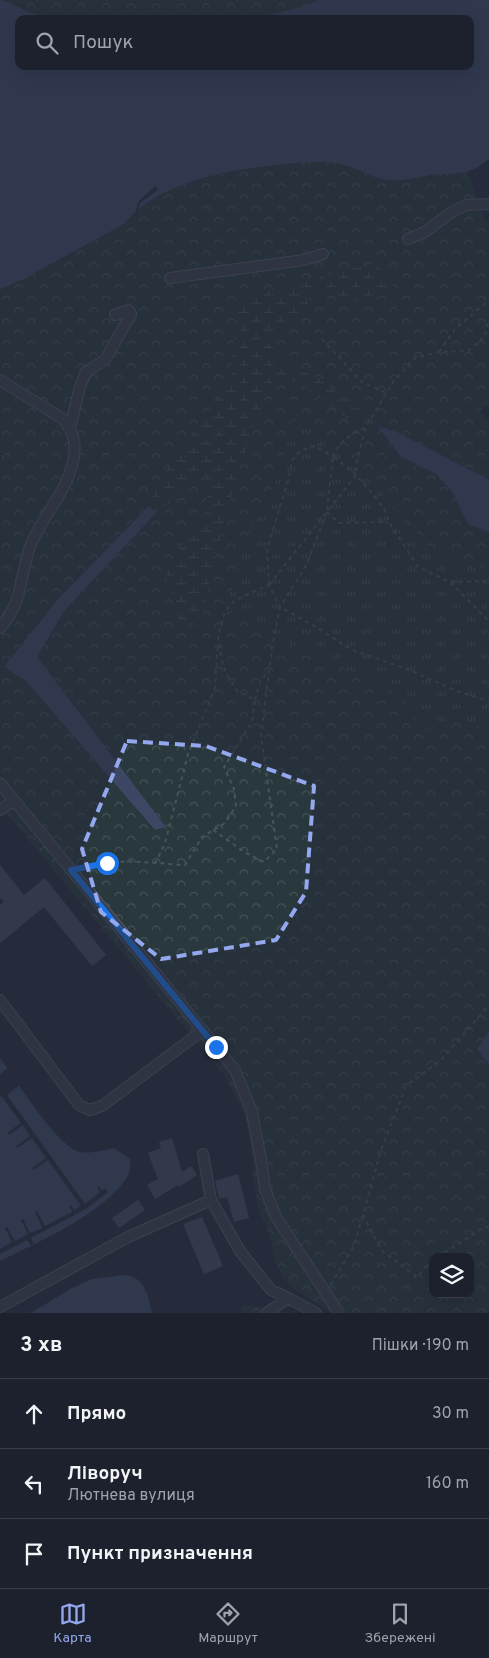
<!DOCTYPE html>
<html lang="uk">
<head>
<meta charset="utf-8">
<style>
	body { margin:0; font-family:Overpass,sans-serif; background:#292e39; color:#f1f3f6 }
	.controls { position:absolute; right:15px; bottom:15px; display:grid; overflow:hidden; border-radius:10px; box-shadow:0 5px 20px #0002 }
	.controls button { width:45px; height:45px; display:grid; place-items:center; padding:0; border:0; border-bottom:1px solid #3a3e49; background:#1c212d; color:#f1f3f6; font:25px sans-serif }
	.stop { position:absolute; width:15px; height:15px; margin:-11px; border:4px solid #1a73e8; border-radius:50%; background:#fff }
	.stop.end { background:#1a73e8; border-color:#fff; box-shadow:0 1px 5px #0008 }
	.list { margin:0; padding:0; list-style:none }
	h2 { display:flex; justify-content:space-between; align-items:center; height:65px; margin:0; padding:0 20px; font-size:21px }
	h2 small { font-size:16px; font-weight:400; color:#a0a3aa }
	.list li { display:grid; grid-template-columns:32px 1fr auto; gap:15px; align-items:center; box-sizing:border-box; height:70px; padding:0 20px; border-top:1px solid #3a3e49 }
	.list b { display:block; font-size:19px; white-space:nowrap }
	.list p { margin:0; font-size:16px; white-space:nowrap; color:#a0a3aa }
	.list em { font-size:16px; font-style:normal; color:#a0a3aa }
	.icon { flex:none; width:28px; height:28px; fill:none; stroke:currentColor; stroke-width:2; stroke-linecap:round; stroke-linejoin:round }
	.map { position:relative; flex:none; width:489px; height:1313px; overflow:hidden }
	.search { position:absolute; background:#1c212d; box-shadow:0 5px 20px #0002; left:15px; right:15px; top:15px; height:55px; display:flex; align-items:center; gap:12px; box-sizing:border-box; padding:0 18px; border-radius:10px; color:#a0a3aa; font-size:19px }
	.sheet { height:275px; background:#1c212d }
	nav { display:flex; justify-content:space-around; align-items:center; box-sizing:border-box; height:70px; border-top:1px solid #3a3e49; background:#1c212d; font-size:14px; color:#a0a3aa }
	nav a { display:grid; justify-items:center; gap:2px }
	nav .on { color:#94a8ef }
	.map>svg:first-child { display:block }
	.grass { fill:url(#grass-tufts) }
	.forest { fill:url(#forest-crowns); fill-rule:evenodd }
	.wetland { fill:url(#wetland-marsh) }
	.water { fill:#3d4764 }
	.pier { fill:#262c3c }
	.building { fill:#434a5b }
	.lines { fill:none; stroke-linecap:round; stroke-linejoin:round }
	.minor-casing { stroke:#555a68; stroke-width:12 }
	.path { stroke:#46555b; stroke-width:2; stroke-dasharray:4 4; stroke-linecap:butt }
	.minor { stroke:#3a3f4d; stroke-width:10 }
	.route { stroke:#1a73e8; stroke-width:6 }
	.marked { fill:none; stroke:#94a8ef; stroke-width:4; stroke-dasharray:10 6; stroke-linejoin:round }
</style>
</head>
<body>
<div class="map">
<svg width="489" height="1313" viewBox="0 0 489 1313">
	<defs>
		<pattern id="grass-tufts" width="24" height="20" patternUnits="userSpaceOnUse" patternTransform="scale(1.25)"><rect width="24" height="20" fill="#28383d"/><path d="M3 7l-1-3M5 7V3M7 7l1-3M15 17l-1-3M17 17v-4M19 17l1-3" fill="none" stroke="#455358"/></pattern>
		<pattern id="forest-crowns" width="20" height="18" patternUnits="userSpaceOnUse" patternTransform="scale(1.25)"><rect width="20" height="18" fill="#28383d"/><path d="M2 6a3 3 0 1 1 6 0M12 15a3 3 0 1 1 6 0" fill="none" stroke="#455358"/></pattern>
		<pattern id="wetland-marsh" width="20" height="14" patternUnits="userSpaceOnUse" patternTransform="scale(1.25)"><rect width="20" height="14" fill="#28383d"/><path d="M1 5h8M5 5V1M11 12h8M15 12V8" fill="none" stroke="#455358"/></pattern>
	</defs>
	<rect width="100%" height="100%" fill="#262c3c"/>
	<path class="grass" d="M292 417 327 440 370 478 398 513 433 550 489 570V728L449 721 437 737 420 726 407 711 406 698 367 677 302 652 255 625 234 617 228 596 236 584 241 549 255 518 275 483Z
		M0 435C7 450 4 473 0 489Z"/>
	<path class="forest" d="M4 0H319C293 11 266 16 238 19 206 19 174 19 142 18 96 18 45 25 4 0Z
		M308 161 342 164 387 180 467 172 485 221 489 224V406H483L481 411 489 423V480L400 456 436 474 453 493 468 524 489 532V570L433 550 398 513 370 478 327 440 293 417 275 483 256 518 241 549 236 585 228 596 234 617 255 625 302 652 367 677 406 698 407 712 420 726 437 737 449 721 489 728V1032L477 1049 489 1065V1313H332L297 1291 284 1279 275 1261 270 1235 259 1211 254 1183 253 1160 245 1115 224 1075 0 805V489C4 473 7 450 0 435V289L50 266 124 224C166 173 248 169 308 161ZM377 264 393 287 377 292 313 287C304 316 300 322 274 338L272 357 320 379 362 413 354 423 297 382 276 376C236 453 220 541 200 625L165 569 208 509 205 474 156 513 64 611 37 657 166 827 155 830 26 681 4 667 58 599 149 506 160 478 232 379 235 311 245 297 355 268ZM433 1257H470V1294H433Z
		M242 1306H255L286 1313H240Z"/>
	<path class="wetland" d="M377 264 394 287 345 305 328 289 313 287C304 316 300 322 274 338L272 357 320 379 362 412 355 424 297 382 276 377C236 454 220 541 200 625L179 621 165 569 208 509 205 474 156 513 149 506 160 478 232 379 235 311 245 297 355 268Z"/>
	<path class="water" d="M0 0C8 0 20 9 29 12 47 18 66 18 84 19H19V66H470V19H238C266 16 293 11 319 0H489V159C483 164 474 170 466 172 455 174 443 174 432 175 418 177 401 182 387 180 371 178 356 167 340 164 315 160 293 163 268 166 219 172 158 183 124 224L24 279 0 289Z
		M378 426 397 432 489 480V532L468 524 453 493 436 474 400 456Z
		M149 506 156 513 64 611 37 657 166 827 155 830 26 681 4 667 58 599Z
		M489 1032V1065L477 1049Z
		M0 1058C15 1078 57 1147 80 1152 91 1154 104 1150 114 1148L130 1159C130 1165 131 1171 127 1177 106 1212 37 1243 0 1261Z
		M125 1275C144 1276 149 1297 152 1313H31L72 1288 92 1279Z"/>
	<path class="pier" d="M155 186 158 190 140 203 138 214 135 216 138 202Z
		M8 1068 20 1085 7 1095 85 1204 100 1192 97 1187 98 1186 102 1190 105 1188 108 1192 86 1209 31 1238 34 1244 31 1246 27 1240 0 1254V1249L12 1242 5 1228 7 1227 15 1241 28 1234 21 1220 23 1219 30 1233 42 1228 35 1212 37 1211 45 1226 72 1212 69 1206 71 1205 74 1210 81 1206 48 1160 34 1170 32 1168 46 1158 32 1138 18 1148 16 1146 30 1136 23 1125 9 1135 8 1132 21 1123 2 1097H0V1074Z"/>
	<path class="building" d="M0 865 24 895 45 878 106 955 92 966 44 907 0 943V905L4 902 0 898Z
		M172 1138 182 1172 191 1166 197 1175 179 1187 178 1185 155 1199 147 1185 158 1179 148 1153 161 1148 159 1142Z
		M238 1174 249 1218 234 1222 227 1197 219 1199 215 1181Z
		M138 1200 145 1210 119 1228 112 1218Z
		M202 1217 223 1266 204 1274 183 1224Z"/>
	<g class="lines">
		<defs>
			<path id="minor" d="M408 239 425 232 450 213 466 205 489 204
				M170 278 304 260 323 254
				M0 380 63 419C74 434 77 443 73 461 67 493 41 517 30 547 19 578 24 601 0 628
				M70 428 80 387 86 372 105 360 131 314 129 310 115 315
				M0 783 235 1070 252 1112 261 1160 265 1189 276 1217 339 1313
				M0 810 14 800
				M0 1000 79 1105 90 1110 102 1106 203 1030
				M203 1154 211 1200
				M0 1307 128 1237 211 1200 240 1251 271 1290 288 1298 316 1313
				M267 1313 288 1298"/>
		</defs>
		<use href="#minor" class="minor-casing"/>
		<path class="path" d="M322 339 362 382 386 393
			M439 352 455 329 489 300
			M327 510 333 456 356 475 376 498 384 509 389 522 418 567 450 582 489 621
			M327 512 339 523 388 522
			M451 582 489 581
			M269 585 325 514
			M269 585 267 549 288 481 293 459 300 451 314 446 333 456C342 438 349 436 366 427
			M255 700 260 682 268 671
			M213 830 246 853 264 862 277 849 261 736 272 648 280 607 318 628 350 649 412 671 454 690 489 701
			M155 864 165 843 188 754 215 688 218 643
			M81 868C100 864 121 860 141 862 155 863 170 864 185 865L202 837 225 823 236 806 234 789 224 767 252 722 255 700 237 691 226 673 221 658 218 636 225 612 235 600 269 585 280 607 306 566 327 512 356 475 357 459 366 427 393 382 415 358 439 352 468 351 485 336 487 325 489 324
			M489 929V930
			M438 1257 484 1227H489
			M433 1260 429 1263 417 1277 382 1251 363 1215 381 1150 406 1086 441 1060 489 1005
			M331 1285 354 1246 363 1215"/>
		<use href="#minor" class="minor"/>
	</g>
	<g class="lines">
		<path class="route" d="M107 863 71 870 216 1047"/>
	</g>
	<path d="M0 0H489V1313H0ZM127 741 206 746 314 786 306 892 276 940 161 959 101 912 82 849Z" fill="#262c3c" fill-opacity=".55" fill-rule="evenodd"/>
	<path class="marked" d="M127 741 206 746 314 786 306 892 276 940 161 959 101 912 82 849Z"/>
</svg>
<div class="controls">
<button><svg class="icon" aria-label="layers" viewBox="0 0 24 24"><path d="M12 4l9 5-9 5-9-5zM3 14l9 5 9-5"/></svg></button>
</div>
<div class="stop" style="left:107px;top:863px"></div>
<div class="stop end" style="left:216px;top:1047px"></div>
<div class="search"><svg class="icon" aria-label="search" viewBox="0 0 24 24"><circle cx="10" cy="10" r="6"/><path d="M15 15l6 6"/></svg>Пошук</div>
</div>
<section class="sheet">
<h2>3 хв<small>Пішки · 190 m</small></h2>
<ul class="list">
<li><svg class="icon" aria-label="ahead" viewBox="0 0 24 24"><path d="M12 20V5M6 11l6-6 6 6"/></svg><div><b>Прямо</b></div><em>30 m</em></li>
<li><svg class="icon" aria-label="left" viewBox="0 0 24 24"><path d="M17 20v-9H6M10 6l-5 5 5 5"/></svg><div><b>Ліворуч</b><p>Лютнева вулиця</p></div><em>160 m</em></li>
<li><svg class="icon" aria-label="arrive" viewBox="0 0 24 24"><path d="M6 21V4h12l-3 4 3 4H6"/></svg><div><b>Пункт призначення</b></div></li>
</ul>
</section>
<nav>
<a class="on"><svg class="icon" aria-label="map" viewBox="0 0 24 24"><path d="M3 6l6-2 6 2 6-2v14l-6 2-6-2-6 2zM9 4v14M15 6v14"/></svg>Карта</a>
<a><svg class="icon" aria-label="directions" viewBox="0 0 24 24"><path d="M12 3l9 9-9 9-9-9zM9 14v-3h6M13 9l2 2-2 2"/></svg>Маршрут</a>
<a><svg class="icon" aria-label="saved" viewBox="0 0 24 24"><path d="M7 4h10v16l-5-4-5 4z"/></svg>Збережені</a>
</nav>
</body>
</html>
